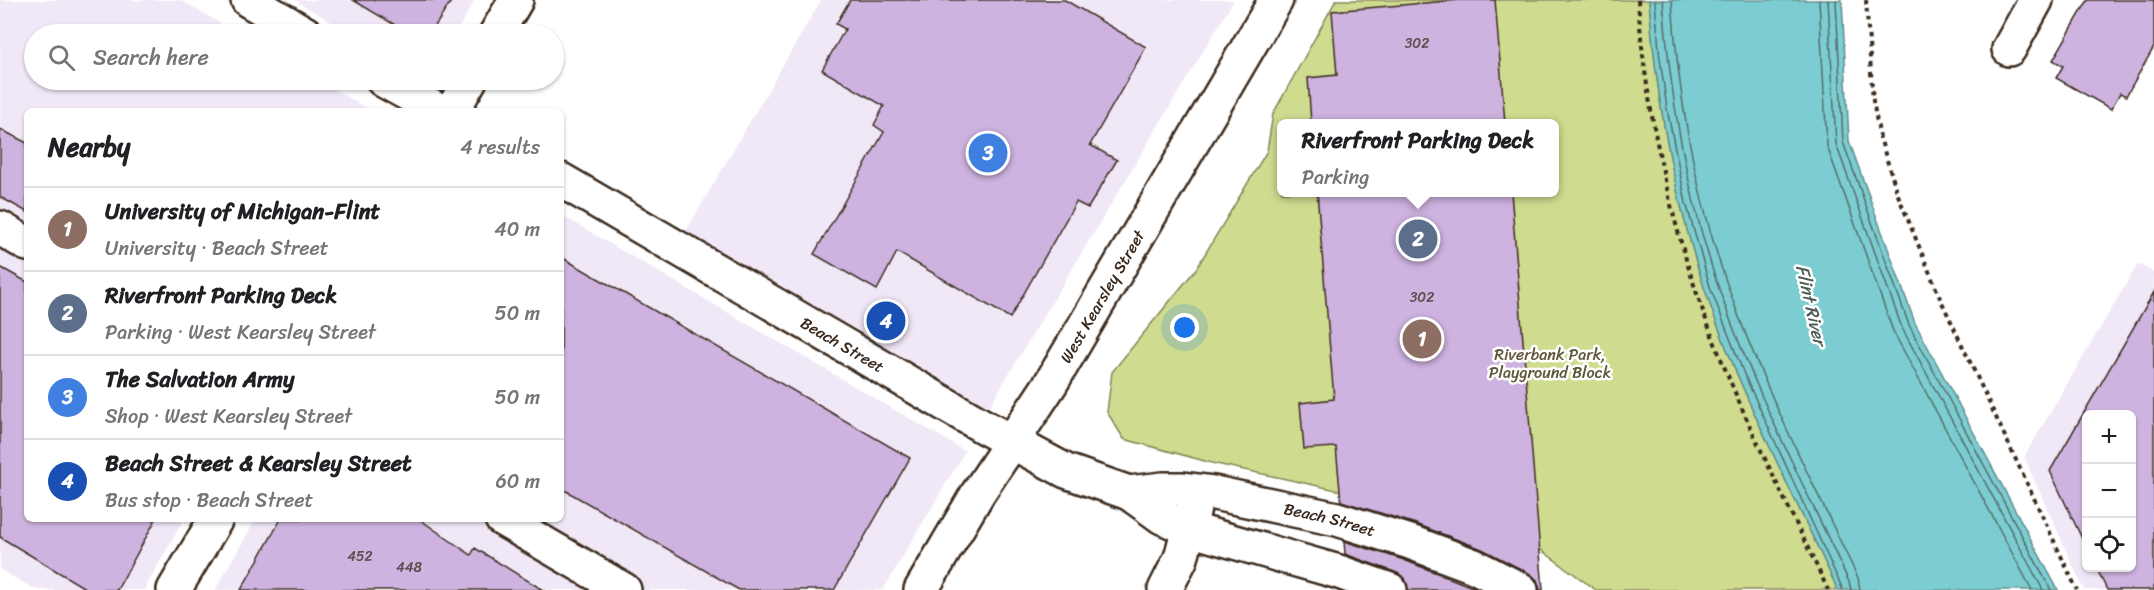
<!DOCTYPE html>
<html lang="en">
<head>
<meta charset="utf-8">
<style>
	body { margin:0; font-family:Sriracha,sans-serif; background:#f2f2f2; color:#202124 }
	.controls { position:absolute; right:18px; bottom:18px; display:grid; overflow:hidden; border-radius:9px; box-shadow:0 2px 4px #0004 }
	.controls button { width:54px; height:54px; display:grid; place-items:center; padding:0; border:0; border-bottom:2px solid #e0e0e0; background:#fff; color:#202124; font:30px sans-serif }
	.you { position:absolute; left:1185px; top:328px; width:21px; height:21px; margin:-15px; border:4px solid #fff; border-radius:50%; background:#1a73e8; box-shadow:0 0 0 9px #1a73e833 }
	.badge { display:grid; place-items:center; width:39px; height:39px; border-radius:50%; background:#111827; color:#fff; font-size:20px; font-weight:700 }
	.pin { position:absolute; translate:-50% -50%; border:3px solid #fff; box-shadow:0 2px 6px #0006 }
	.popup { position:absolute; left:1277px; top:119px; width:282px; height:78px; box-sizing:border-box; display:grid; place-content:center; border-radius:9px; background:#fff; filter:drop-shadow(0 2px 4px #0005); font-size:20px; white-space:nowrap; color:#757577 }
	.popup b { font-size:22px; color:#202124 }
	.popup::after { content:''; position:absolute; left:50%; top:100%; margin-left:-12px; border:12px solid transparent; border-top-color:#fff }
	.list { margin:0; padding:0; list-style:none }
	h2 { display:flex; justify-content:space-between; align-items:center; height:78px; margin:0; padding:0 24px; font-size:26px }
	h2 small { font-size:20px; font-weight:400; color:#757577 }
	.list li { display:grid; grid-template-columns:39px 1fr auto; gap:18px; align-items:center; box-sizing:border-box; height:84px; padding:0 24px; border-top:2px solid #e0e0e0 }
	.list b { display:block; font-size:22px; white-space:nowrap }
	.list p { margin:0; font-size:20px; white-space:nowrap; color:#757577 }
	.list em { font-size:20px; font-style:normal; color:#757577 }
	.icon { flex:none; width:33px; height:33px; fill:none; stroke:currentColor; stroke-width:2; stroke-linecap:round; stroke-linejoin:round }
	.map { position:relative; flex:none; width:2154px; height:590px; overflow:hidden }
	.search { position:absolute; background:#fff; box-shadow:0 2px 4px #0004; left:24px; top:24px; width:540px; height:66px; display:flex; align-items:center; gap:15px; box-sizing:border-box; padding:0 21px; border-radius:33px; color:#757577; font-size:22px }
	.panel { position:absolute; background:#fff; box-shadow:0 2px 4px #0004; left:24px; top:108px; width:540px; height:414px; border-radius:9px }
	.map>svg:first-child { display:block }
	.built { fill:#f0e8f6; fill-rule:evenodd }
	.green { fill:#cfdc8f; stroke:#858356; stroke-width:1.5; fill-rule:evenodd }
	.water { fill:#7bcdd2; stroke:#618c8a; stroke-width:1.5 }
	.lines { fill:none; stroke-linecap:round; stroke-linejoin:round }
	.shore { stroke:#556b66; stroke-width:1.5 }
	.building { fill:#ceb3e0; stroke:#3b2a1e; stroke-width:1.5 }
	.minor-casing { stroke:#3b2a1e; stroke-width:38 }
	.path { stroke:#3b2a1e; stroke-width:4; stroke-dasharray:4.5 4.5; stroke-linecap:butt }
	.minor { stroke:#fff; stroke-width:33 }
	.labels { text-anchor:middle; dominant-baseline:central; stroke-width:5; stroke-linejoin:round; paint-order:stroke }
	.number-label { font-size:14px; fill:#604c4e }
	.street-label { font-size:16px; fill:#3b2a1e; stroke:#fff }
	.park-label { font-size:16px; fill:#60563a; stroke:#fff }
	.water-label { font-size:18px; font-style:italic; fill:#4e5b54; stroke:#fff }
</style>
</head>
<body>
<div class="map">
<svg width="2154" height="590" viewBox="0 0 2154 590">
	<rect width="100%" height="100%" fill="#fff"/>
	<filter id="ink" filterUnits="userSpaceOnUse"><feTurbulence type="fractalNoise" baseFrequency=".0167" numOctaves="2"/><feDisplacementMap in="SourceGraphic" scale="12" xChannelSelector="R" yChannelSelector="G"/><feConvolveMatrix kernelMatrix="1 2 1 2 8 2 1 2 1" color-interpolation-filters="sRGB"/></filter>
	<g filter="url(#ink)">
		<path class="built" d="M0 0H180L239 34H34V80H317L372 111H27V519H184L144 590H37L0 570Z
			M295 0H475L455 34H351Z
			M821 0H1234L989 407 686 231Z
			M561 215 965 451 883 590H215L256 519H561Z
			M2138 264 2154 273V590H2084L2024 457ZM2086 414H2132V568H2086Z"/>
		<path class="green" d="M1336 0H1649C1656 99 1674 196 1705 290 1740 394 1792 491 1838 590H1596L1511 528 1212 463 1124 439 1107 412 1112 372 1196 269 1267 151 1273 114ZM1282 124H1555V192H1282Z"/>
		<path class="water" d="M1649 0H1842L1849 141 1915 323 2058 590H1838C1792 491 1740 394 1705 290 1674 196 1656 99 1649 0Z"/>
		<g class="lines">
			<path class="shore" d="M1655 0 1659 51 1667 109 1686 203 1711 290 1744 374 1843 590
				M1663 0C1670 97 1687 194 1718 286 1753 388 1804 485 1849 582L1851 590
				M1672 0C1678 96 1695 193 1727 284 1762 385 1812 481 1858 578L1860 590
				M1819 0 1827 146 1893 331 2032 590
				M1828 0 1836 144 1902 328 2043 590
				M1836 0 1843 142 1909 325 2051 590"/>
		</g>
		<path class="building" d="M353 0H452L430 34H410Z
			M850 0H1065L1146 47 1090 145 1117 160 1088 208 1076 202 1010 318 897 252 877 290 814 254 884 132 874 125 884 106 822 70 845 29 836 24Z
			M1460 0H1495L1505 123H1311L1308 78 1337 75 1332 11Z
			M2088 0H2154V47L2126 96 2120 93 2111 109 2056 78 2063 66 2053 60Z
			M0 129 27 143V212L0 197Z
			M1317 192H1511L1543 590H1540L1537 580 1530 574 1482 549 1416 524 1341 501 1336 447 1304 449 1300 403 1334 399Z
			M561 257 910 458 834 590H739L561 488Z
			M0 267 27 282V519H156L117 590H88L0 537Z
			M2154 292V590H2107L2096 567H2132V414H2086V547L2050 471Z
			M281 519H419L471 555 475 548 543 590H241Z
			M1344 541 1404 560 1480 590H1408L1405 578 1397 573 1345 554Z"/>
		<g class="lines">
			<defs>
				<g id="minor">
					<path d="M248 0 306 34"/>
					<path d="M496 34 516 0"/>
					<path d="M2009 49 2036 0"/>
					<path d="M383 80 439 111"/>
					<path d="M452 111 470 80"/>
					<path id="s1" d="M561 180 986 428 1066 471 1129 493 1162 517 1189 529 1339 572 1390 590"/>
					<path d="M0 228 27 244"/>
					<path id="s2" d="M1129 493 1163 489H1183L1214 493 1337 519 1410 542 1474 566 1521 590"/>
					<path d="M502 519 624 590"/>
					<path d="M174 590 216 519"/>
					<path id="s3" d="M921 590 978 493 1051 383 1276 0"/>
					<path d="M1165 590 1181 558 1194 508"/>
				</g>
			</defs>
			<use href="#minor" class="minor-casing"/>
			<path class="path" d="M1638 0C1645 110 1672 230 1711 333 1744 421 1788 505 1828 590
				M1866 0 1873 101 1880 138 1898 195 1940 298 2077 590"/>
			<use href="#minor" class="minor"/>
		</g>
	</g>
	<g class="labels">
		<g class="number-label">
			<text x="1417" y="43">302</text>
			<text x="1422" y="297">302</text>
			<text x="360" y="556">452</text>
			<text x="409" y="567">448</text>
		</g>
		<g class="street-label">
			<text stroke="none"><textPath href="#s3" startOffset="345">West Kearsley Street</textPath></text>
			<text stroke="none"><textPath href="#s1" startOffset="326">Beach Street</textPath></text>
			<text stroke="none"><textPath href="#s2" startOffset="204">Beach Street</textPath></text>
		</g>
		<g class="park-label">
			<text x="1550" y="354">Riverbank Park,<tspan x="1550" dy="18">Playground Block</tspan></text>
		</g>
		<g class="water-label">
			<text transform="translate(1811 305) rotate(77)">Flint River</text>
		</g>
	</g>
</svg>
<div class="controls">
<button>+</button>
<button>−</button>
<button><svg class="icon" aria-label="locate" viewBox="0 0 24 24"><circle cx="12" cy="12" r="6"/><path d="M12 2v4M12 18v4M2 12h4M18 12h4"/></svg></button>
</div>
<div class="you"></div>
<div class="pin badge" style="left:1422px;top:339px;background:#8d6e63">1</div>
<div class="pin badge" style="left:1418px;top:239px;background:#5c6f8a">2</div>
<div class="popup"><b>Riverfront Parking Deck</b>Parking</div>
<div class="pin badge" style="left:988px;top:153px;background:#3f7fe0">3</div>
<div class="pin badge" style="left:886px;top:321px;background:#1a4fb4">4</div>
<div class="search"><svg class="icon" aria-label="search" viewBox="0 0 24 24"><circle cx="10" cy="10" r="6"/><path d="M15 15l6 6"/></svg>Search here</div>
<section class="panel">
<h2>Nearby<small>4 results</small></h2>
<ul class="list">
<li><span class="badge" style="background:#8d6e63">1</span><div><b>University of Michigan-Flint</b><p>University · Beach Street</p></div><em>40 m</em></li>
<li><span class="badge" style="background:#5c6f8a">2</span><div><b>Riverfront Parking Deck</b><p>Parking · West Kearsley Street</p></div><em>50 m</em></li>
<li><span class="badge" style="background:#3f7fe0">3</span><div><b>The Salvation Army</b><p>Shop · West Kearsley Street</p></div><em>50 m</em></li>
<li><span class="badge" style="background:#1a4fb4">4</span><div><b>Beach Street &amp; Kearsley Street</b><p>Bus stop · Beach Street</p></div><em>60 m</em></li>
</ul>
</section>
</div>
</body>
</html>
